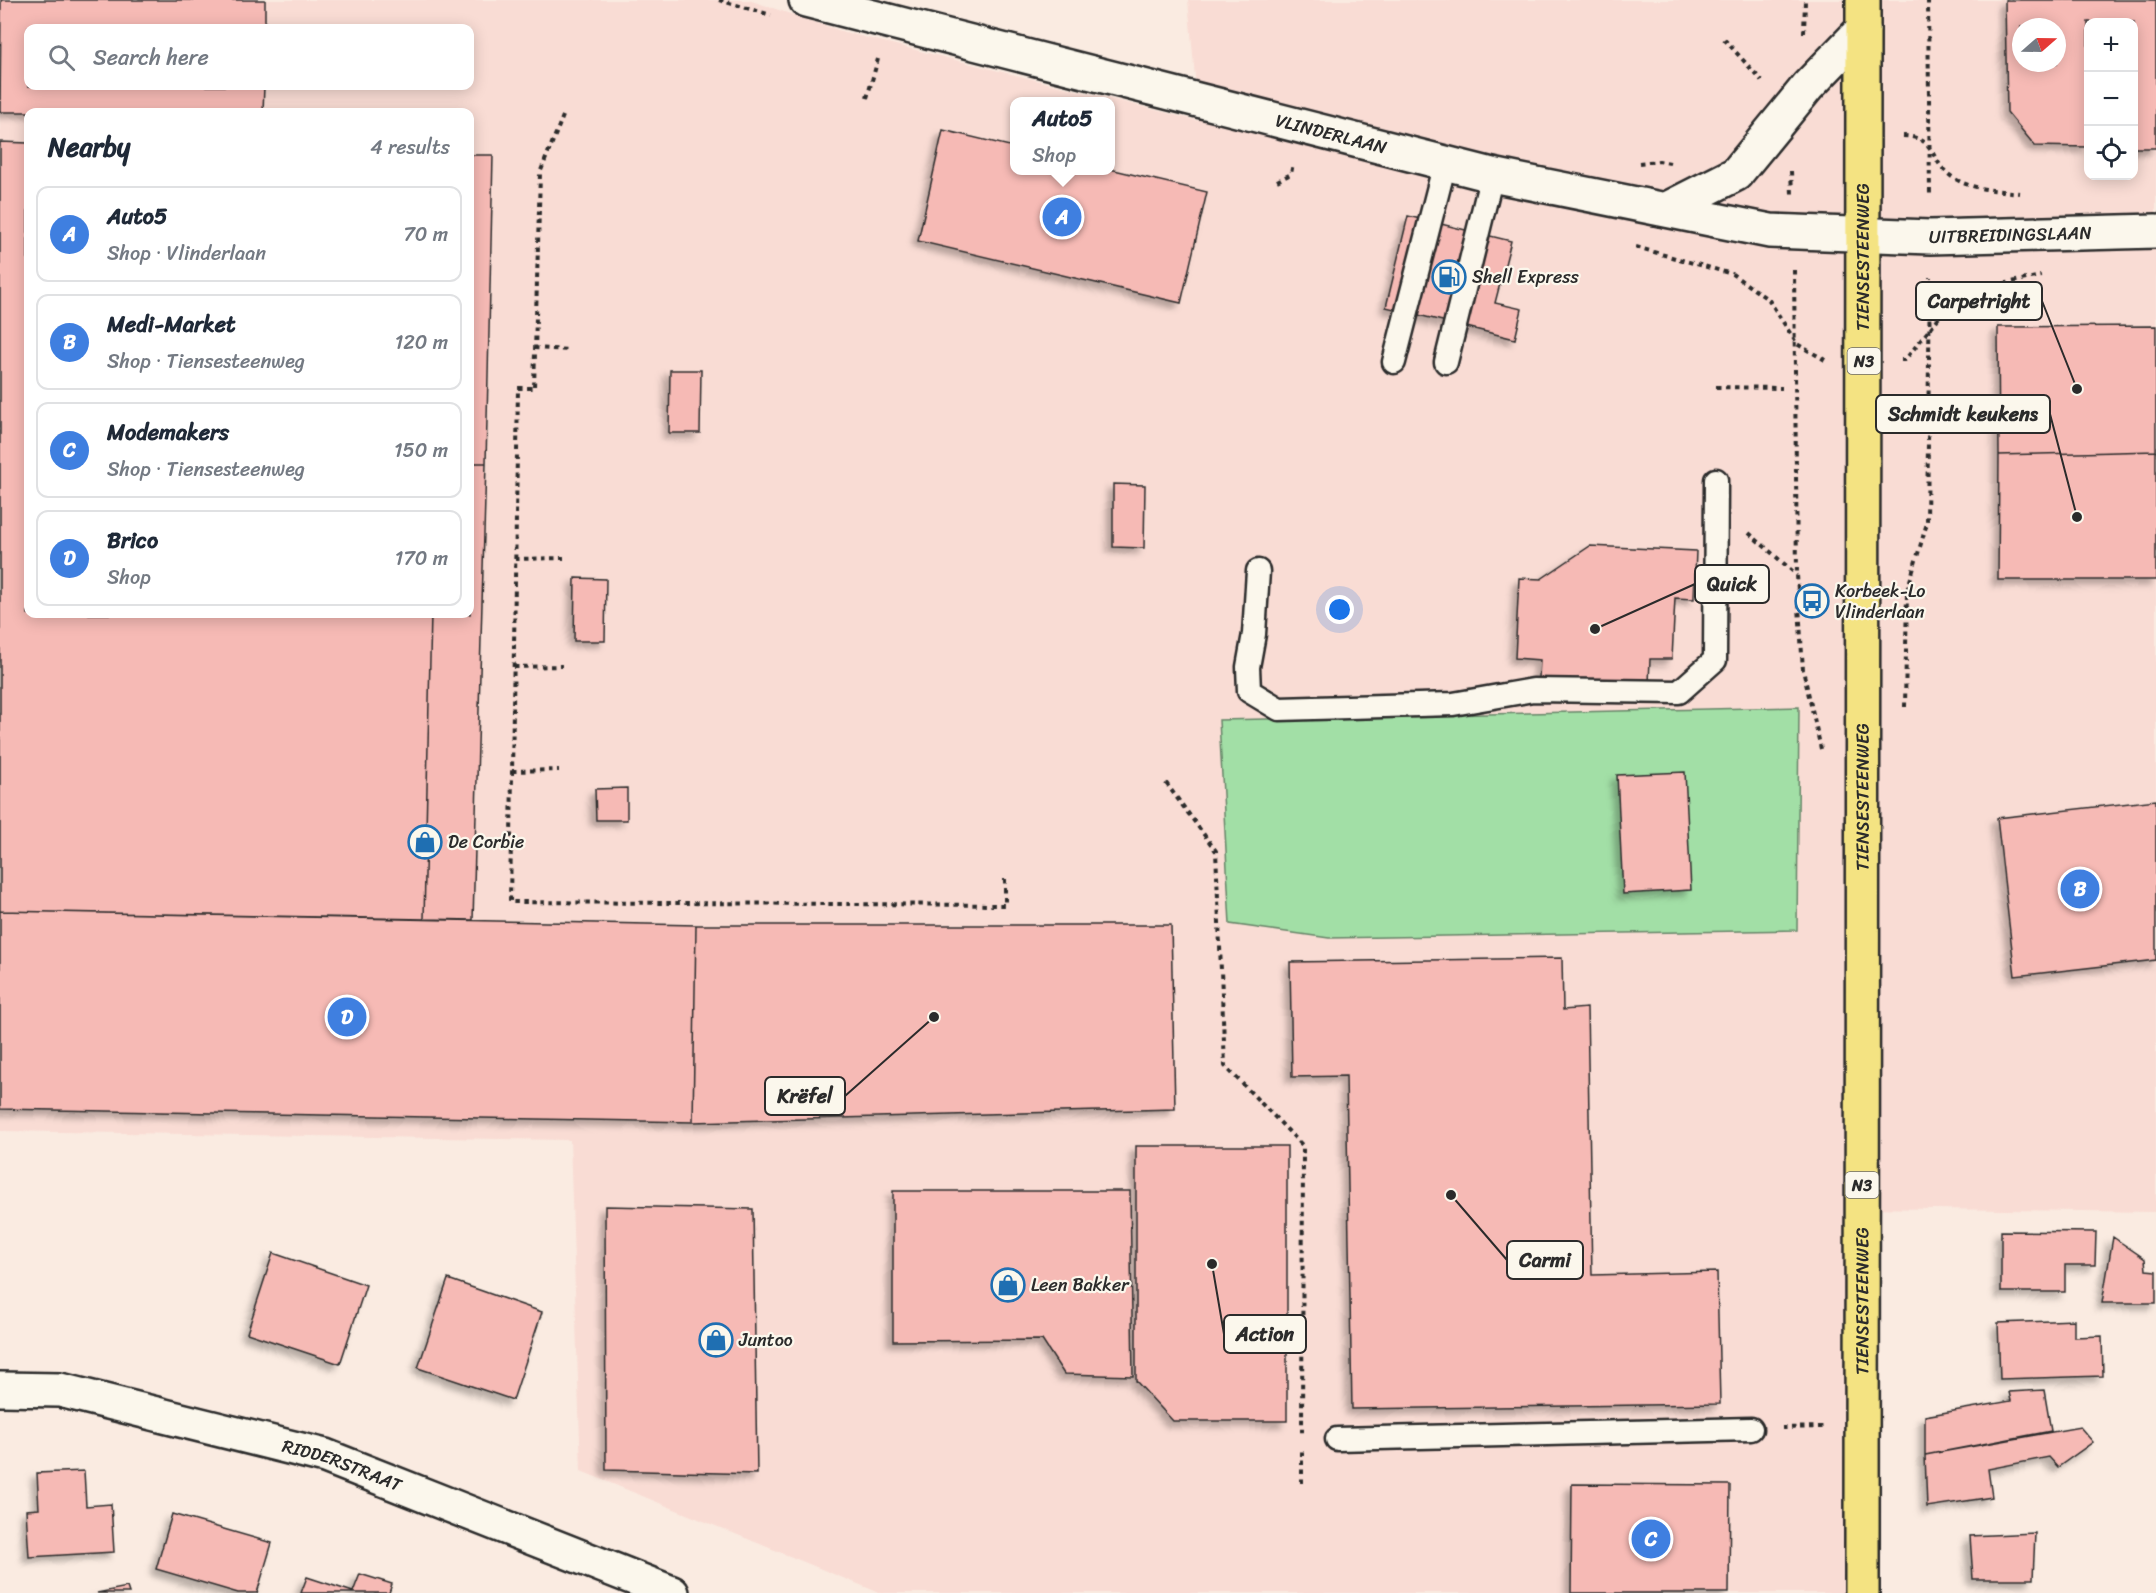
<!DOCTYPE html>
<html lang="en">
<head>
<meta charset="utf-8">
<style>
	body { margin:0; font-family:Sriracha,sans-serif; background:#f6f6f7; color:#1f2937 }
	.controls { position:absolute; right:18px; top:18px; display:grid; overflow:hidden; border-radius:12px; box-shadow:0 3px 15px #0003 }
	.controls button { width:54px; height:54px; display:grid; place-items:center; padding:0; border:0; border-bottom:2px solid #e0e1e3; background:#fff; color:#1f2937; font:30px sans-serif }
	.compass { position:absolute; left:2012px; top:18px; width:54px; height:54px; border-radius:50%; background:#fff; box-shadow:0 3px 15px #0003; rotate:70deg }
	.you { position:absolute; left:1340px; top:610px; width:21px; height:21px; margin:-15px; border:4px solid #fff; border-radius:50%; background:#1a73e8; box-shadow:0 0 0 9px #1a73e833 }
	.badge { display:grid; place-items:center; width:39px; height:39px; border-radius:50%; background:#1f6fb2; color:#fff; font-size:20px; font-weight:700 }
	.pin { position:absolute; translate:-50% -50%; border:3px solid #fff; box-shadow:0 2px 6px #0006 }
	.popup { position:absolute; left:1010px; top:97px; width:105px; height:78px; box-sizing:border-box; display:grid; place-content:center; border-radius:12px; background:#fff; filter:drop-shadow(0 2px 4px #0005); font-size:20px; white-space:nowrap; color:#747a83 }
	.popup b { font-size:22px; color:#1f2937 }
	.popup::after { content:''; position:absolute; left:50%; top:100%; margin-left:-12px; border:12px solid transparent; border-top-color:#fff }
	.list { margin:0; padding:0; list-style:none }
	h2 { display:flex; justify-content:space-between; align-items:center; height:78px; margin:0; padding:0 24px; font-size:26px }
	h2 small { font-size:20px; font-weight:400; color:#747a83 }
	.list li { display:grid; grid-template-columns:39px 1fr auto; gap:18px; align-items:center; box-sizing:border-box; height:96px; margin:0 12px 12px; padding:0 12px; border:2px solid #e0e1e3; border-radius:12px }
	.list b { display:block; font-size:22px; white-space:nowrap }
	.list p { margin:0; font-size:20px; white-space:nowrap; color:#747a83 }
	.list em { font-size:20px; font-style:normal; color:#747a83 }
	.icon { flex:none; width:33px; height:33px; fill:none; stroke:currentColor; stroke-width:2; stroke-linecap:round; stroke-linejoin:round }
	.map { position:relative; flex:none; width:2156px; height:1593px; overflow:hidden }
	.search { position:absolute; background:#fff; box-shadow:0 3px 15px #0003; left:24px; top:24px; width:450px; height:66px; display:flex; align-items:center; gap:15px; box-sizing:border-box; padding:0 21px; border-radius:12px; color:#747a83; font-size:22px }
	.panel { position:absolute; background:#fff; box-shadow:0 3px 15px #0003; left:24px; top:108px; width:450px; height:510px; border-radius:12px }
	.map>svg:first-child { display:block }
	.built { fill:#f9dcd4; fill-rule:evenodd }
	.green { fill:#a2dfa6; stroke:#668568; stroke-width:1.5 }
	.building { fill:#f6bab5; stroke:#2b2b2b; stroke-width:1.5; fill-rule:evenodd; filter:url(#shadow) }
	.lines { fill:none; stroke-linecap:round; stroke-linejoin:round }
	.service-casing { stroke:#2b2b2b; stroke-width:27 }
	.minor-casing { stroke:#2b2b2b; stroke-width:38 }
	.primary-casing { stroke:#2b2b2b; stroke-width:38 }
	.path { stroke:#2b2b2b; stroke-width:4; stroke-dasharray:4.5 4.5; stroke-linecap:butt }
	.service { stroke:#fbf7ec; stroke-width:22 }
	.minor { stroke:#fbf7ec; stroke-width:33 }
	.primary { stroke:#f4e382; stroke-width:33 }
	.labels { text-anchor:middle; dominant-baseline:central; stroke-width:4.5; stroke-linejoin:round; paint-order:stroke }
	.shield { fill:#fbf7ec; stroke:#696865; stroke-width:1.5 }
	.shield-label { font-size:16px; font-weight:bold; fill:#2b2b2b }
	.street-label { font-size:18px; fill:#2b2b2b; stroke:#fbf7ec }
	.poi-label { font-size:18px; fill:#2b2b2b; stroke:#fbf7ec; text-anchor:start }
	.leader { fill:none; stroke:#2b2b2b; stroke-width:2 }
	.callout-dot { fill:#2b2b2b; stroke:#fbf7ec; stroke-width:2 }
	.callout { fill:#fbf7ec; stroke:#2b2b2b; stroke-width:2 }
	.callout-label { font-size:20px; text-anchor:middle; font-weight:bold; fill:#2b2b2b }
</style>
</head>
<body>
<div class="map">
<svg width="2156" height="1593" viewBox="0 0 2156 1593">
	<defs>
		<filter id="shadow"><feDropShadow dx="-5.5" dy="5.5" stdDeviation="3" flood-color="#0004"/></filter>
	</defs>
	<rect width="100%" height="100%" fill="#faebe1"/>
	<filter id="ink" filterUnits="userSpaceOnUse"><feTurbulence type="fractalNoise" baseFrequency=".0167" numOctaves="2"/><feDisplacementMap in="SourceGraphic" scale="12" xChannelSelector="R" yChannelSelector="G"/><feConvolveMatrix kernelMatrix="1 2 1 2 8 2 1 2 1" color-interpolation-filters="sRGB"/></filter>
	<g filter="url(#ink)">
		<path class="built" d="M0 0H749L844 32 1199 121 1188 0H2156V1212L1862 1208V1593H880L581 1471 570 1140 0 1131ZM2088 22H2134V176H2088ZM2021 27H2057V63H2021ZM28 28H470V86H28ZM1014 101H1110V170H1014ZM28 112H470V614H28Z"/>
		<path class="green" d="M1799 707 1797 930 1329 938 1230 924 1219 720Z"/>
		<path class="building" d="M1 0H265V28H28V86H264L263 112H0Z
			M2005 0H2156V148H2134V22H2088V147L2035 146 2007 112ZM2021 27H2057V63H2021Z
			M943 130 1014 147V170L1110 169 1207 192 1181 303 918 241Z
			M0 142 28 143V614H431L424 919 0 911Z
			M470 155H493L486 463H470Z
			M1408 216 1511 241 1495 303 1522 309 1515 339 1386 307Z
			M2156 326V451L1999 455 1998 327Z
			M670 370H701L700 433H669Z
			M2156 451V580H1998L1999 455Z
			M470 463H486L473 920 424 919 431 614H470Z
			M1113 484 1145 485 1144 548 1113 547Z
			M1590 546 1696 551 1694 599 1675 598 1672 659H1650L1649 683 1539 678 1540 660 1515 658 1519 578 1541 579Z
			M575 578 606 579 605 641H574Z
			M1685 772 1691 890 1623 894 1617 775Z
			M627 788V820H596L595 789Z
			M2156 800V960L2015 976 1997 818Z
			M0 911 696 925 693 1122 0 1109Z
			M696 925H1171L1175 1109 693 1122Z
			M1562 958 1563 1010 1587 1008 1592 1275 1717 1272 1720 1404 1352 1409 1346 1076 1292 1077 1290 962Z
			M1136 1146H1287V1421H1173L1136 1381Z
			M893 1191H1130L1133 1376 1064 1374 1042 1340 893 1341Z
			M605 1206 753 1209 757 1474 606 1470Z
			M2001 1231 2096 1232 2095 1265H2065V1292H2001Z
			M2113 1237 2145 1259 2146 1270 2156 1271V1303H2102Z
			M273 1253 366 1285 340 1364 247 1333Z
			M448 1279 542 1312 513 1400 418 1368Z
			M2074 1320V1337L2102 1336 2103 1376 2000 1379 1998 1323Z
			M2044 1390 2051 1431 1925 1455V1416L2011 1401 2009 1392Z
			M2080 1427 2093 1442 2058 1467 2049 1457 1988 1469 1992 1497 1927 1507 1925 1455Z
			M84 1471 86 1506 111 1504 114 1552 29 1557 26 1510 39 1509 37 1473Z
			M1572 1484 1730 1485 1729 1593H1571Z
			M172 1514 272 1543 257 1593H238L156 1569Z
			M2035 1533 2033 1579H1973L1970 1536Z
			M360 1574 392 1584 389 1593H301L307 1577 353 1592Z
			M127 1587 129 1593H97Z"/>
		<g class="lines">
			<defs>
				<path id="service" d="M1394 362 1445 163
					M1446 362 1492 175
					M1258 571 1254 634 1248 667 1249 691 1279 709 1453 704 1533 690 1679 692 1715 660 1716 480
					M1337 1439 1751 1429"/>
				<g id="minor">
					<path id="s1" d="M806 0 1492 175 1770 231 1930 237 2156 231"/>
					<path d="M1667 209 1736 174 1808 86 1863 29"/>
					<path id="s2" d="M0 1389 60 1390 325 1456 672 1593"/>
				</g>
				<g id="primary">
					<path id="s3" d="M1862 1593 1863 0"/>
				</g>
			</defs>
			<use href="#service" class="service-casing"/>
			<use href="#minor" class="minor-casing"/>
			<use href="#primary" class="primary-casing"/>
			<path class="path" d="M719 0 771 15
				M1928 0 1930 197
				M1804 33 1805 0
				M1724 39 1762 81
				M867 98 878 59
				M563 116 540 173 534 388H518L510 902 1005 905V876
				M1903 136C1934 137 1929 155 1946 172 1965 190 1995 190 2020 193
				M1639 163 1659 161 1670 163
				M1791 171 1792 194
				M1277 181 1291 174 1293 163
				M1636 247 1732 274 1769 300 1797 344 1825 360
				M1794 270 1797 575 1803 670 1821 749
				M534 348 568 350
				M1901 360H1905L1952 301 1972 290 2041 276
				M1716 387 1782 388
				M1749 533 1797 575
				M515 559 564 558
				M514 667 562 666
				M1905 707 1907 591 1927 523 1930 277
				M512 771 559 770
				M1166 783 1216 851 1225 1066 1303 1146 1302 1433
				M1782 1428 1823 1427
				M1302 1483V1447"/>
			<use href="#service" class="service"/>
			<use href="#minor" class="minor"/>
			<use href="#primary" class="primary"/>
		</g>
	</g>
	<defs>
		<symbol id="fuel-ring" viewBox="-11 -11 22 22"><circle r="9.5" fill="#fbf7ec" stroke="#1f6fb2" stroke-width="1.5"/><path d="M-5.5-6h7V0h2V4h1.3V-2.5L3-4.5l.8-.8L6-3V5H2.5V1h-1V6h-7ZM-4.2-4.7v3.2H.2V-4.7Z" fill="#1f6fb2"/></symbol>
		<symbol id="bus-ring" viewBox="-11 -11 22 22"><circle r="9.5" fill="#fbf7ec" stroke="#1f6fb2" stroke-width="1.5"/><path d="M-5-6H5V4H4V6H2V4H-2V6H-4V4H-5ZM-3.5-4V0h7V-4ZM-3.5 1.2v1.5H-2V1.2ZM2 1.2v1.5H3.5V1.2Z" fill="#1f6fb2"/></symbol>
		<symbol id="shop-ring" viewBox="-11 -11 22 22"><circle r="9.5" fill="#fbf7ec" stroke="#1f6fb2" stroke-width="1.5"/><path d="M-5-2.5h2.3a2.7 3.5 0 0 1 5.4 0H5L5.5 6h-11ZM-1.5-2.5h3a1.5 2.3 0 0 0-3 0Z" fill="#1f6fb2"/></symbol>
	</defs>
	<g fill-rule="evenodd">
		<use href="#fuel-ring" x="1430" y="258" width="38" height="38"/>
		<use href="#bus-ring" x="1793" y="582" width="38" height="38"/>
		<use href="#shop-ring" x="406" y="823" width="38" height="38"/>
		<use href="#shop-ring" x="989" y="1266" width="38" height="38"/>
		<use href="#shop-ring" x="697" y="1321" width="38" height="38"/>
	</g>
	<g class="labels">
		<g class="shield">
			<rect x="1847.5" y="348" width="33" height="26" rx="4.5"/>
			<rect x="1845.5" y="1172" width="33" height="26" rx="4.5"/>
		</g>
		<g class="shield-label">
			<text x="1864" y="361">N3</text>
			<text x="1862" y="1185">N3</text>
		</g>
		<g class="street-label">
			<text stroke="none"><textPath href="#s1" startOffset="542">VLINDERLAAN</textPath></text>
			<text stroke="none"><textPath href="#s1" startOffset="1232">UITBREIDINGSLAAN</textPath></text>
			<text stroke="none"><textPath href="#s3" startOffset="1336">TIENSESTEENWEG</textPath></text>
			<text stroke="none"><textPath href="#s3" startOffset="796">TIENSESTEENWEG</textPath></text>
			<text stroke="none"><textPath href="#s3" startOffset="292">TIENSESTEENWEG</textPath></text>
			<text stroke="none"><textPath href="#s2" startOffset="352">RIDDERSTRAAT</textPath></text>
		</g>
		<g class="poi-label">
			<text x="1472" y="277">Shell Express</text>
			<text x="1835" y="591">Korbeek-Lo<tspan x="1835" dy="21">Vlinderlaan</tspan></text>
			<text x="448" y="842">De Corbie</text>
			<text x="1031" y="1285">Leen Bakker</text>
			<text x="739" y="1340">Juntoo</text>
		</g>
	</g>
	<path class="leader" d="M2077 389L2042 301M2077 517L2050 414M1595 629L1695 584M934 1017L845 1096M1451 1195L1507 1260M1212 1264L1224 1334"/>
	<g class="callout-dot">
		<circle cx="2077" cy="389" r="6"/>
		<circle cx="2077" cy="517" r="6"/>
		<circle cx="1595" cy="629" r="6"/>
		<circle cx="934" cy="1017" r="6"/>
		<circle cx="1451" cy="1195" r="6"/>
		<circle cx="1212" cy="1264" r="6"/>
	</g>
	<g class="callout">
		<rect x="1916" y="282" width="126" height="38" rx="6"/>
		<rect x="1876" y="395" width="174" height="38" rx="6"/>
		<rect x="1695" y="565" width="74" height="38" rx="6"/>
		<rect x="765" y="1077" width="80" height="38" rx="6"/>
		<rect x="1507" y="1241" width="76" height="38" rx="6"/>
		<rect x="1224" y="1315" width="82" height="38" rx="6"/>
	</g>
	<g class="callout-label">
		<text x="1979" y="308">Carpetright</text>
		<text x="1963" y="421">Schmidt keukens</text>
		<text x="1732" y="591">Quick</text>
		<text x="805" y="1103">Krëfel</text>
		<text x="1545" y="1267">Carmi</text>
		<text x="1265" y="1341">Action</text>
	</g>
</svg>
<div class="controls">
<button>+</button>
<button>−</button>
<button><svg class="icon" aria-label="locate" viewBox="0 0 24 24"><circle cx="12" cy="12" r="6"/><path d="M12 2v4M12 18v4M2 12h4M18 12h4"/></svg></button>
</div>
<svg class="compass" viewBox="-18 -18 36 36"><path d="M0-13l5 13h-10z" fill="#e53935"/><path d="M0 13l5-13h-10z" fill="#747a83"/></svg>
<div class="you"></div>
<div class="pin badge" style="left:1062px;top:217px;background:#3f7fe0">A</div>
<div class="popup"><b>Auto5</b>Shop</div>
<div class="pin badge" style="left:2080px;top:889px;background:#3f7fe0">B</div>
<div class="pin badge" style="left:1651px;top:1539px;background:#3f7fe0">C</div>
<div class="pin badge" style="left:347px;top:1017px;background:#3f7fe0">D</div>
<div class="search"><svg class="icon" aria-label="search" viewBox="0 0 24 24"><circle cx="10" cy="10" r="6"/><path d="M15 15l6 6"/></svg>Search here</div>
<section class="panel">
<h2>Nearby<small>4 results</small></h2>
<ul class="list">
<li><span class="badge" style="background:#3f7fe0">A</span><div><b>Auto5</b><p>Shop · Vlinderlaan</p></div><em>70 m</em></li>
<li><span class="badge" style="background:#3f7fe0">B</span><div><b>Medi-Market</b><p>Shop · Tiensesteenweg</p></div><em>120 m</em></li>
<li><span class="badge" style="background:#3f7fe0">C</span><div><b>Modemakers</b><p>Shop · Tiensesteenweg</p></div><em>150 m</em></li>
<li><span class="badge" style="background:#3f7fe0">D</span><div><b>Brico</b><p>Shop</p></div><em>170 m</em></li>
</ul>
</section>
</div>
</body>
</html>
